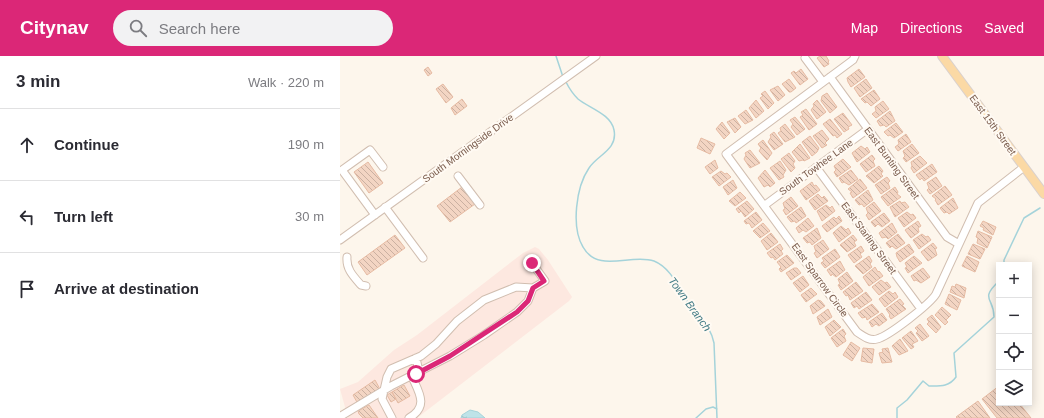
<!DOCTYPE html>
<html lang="en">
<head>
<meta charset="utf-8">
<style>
	body { margin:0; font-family:Arial,sans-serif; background:#f2f2f3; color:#2b2b33 }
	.controls { position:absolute; right:12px; bottom:12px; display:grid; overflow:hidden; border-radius:0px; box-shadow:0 2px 10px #0003 }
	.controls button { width:36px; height:36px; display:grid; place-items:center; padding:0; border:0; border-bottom:1px solid #e1e1e2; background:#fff; color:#2b2b33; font:20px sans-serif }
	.stop { position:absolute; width:12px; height:12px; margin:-9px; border:3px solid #db2777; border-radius:50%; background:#fff }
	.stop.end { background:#db2777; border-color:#fff; box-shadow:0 1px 4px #0008 }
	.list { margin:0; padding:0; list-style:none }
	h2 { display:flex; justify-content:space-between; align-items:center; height:52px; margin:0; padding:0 16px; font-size:17px }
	h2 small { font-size:13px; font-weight:400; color:#7c7c81 }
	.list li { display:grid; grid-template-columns:26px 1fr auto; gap:12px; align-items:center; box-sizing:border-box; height:72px; padding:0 16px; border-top:1px solid #e1e1e2 }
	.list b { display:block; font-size:15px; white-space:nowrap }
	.list em { font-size:13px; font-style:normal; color:#7c7c81 }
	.icon { flex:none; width:22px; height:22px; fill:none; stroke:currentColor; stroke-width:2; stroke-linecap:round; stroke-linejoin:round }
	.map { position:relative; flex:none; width:704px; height:362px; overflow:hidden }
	header { display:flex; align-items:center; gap:24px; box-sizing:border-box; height:56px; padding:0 20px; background:#db2777; color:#fff }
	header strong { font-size:19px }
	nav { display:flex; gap:22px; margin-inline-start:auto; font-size:14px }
	.search { width:280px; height:36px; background:#f2f2f3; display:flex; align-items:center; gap:10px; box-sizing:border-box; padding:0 14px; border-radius:22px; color:#7c7c81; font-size:15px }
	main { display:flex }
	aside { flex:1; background:#fff }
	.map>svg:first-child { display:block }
	.commercial { fill:#fde8e0 }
	.water { fill:url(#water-ripples); stroke:#a5d3da }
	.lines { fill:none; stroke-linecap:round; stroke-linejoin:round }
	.stream { stroke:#a5d3da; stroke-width:1.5 }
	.building { fill:url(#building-back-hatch); stroke:#e6bba3 }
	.minor-casing { stroke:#d1beb0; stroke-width:9 }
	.major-casing { stroke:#dad1cd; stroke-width:10 }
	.minor { stroke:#fff; stroke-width:7 }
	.major { stroke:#fbd9a5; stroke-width:8 }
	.route { stroke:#db2777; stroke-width:5 }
	.labels { text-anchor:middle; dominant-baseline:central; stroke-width:4; stroke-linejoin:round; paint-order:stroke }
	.street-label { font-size:10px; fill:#7a5c4d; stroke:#fffaf3 }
	.water-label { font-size:11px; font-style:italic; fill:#437c86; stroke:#fffaf3 }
</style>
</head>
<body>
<header>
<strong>Citynav</strong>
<div class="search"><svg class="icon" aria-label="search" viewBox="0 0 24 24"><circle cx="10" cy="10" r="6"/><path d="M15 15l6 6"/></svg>Search here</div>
<nav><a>Map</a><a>Directions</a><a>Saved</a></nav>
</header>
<main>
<aside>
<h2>3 min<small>Walk · 220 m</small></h2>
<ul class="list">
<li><svg class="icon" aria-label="ahead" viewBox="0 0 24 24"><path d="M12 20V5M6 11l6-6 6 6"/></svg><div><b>Continue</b></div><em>190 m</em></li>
<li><svg class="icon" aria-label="left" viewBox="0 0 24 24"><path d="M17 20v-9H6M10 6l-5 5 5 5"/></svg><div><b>Turn left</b></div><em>30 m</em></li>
<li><svg class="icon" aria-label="arrive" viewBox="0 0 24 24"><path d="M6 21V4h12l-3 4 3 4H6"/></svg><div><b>Arrive at destination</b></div></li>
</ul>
</aside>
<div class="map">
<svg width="704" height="362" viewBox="0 0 704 362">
	<defs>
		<pattern id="water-ripples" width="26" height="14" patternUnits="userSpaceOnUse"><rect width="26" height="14" fill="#bfe3e8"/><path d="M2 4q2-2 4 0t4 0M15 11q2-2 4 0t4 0" fill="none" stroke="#a0bbbe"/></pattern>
		<pattern id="building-back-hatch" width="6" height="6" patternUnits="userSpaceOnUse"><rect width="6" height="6" fill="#f3d5c3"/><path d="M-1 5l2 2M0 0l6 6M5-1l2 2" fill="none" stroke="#cab0a1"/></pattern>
	</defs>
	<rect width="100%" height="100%" fill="#fdf6ec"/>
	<path class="commercial" d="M195 191 199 193 208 204 232 241 229 245 77 362H8L0 333 18 326 54 294 77 279 183 197Z"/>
	<path class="water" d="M130 354 138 356 145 362H121L122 359Z"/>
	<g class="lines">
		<path class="stream" d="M216 0 223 21
			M226 26C229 32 233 38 238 43 249 52 271 58 274 74 278 94 257 99 249 112 236 131 231 171 243 191 258 218 291 197 314 205 334 213 341 239 353 254 363 268 370 269 374 287L377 362
			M664 209V204L684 162 700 152
			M356 362 366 353 373 351 377 353
			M557 362V352L567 344 583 325 589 330C600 330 609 331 616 321L614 297 654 261C654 241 639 244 659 225"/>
	</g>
	<path class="building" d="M480 0H486L489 5 488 6 489 8 484 11 477 2Z
		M88 11 92 17 88 20 84 14Z
		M461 13 468 23 460 29 451 17 454 15 456 17Z
		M519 13 525 21 511 31 508 26 507 22Z
		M449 23 456 32 451 36H449L442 28Z
		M526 23 532 32 520 41 514 32Z
		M103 28 113 41 106 47 96 33Z
		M438 30 445 39 438 45 430 34Z
		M534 34 540 43 531 50 527 46 525 47 521 43Z
		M425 35 434 47 428 53 420 42 423 40 421 38Z
		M487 37 497 51 490 57 481 45 482 40Z
		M122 43 127 50 115 59 111 52Z
		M416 44 424 55 416 62 409 52Z
		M477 44 486 56 477 63 471 54 474 50 473 48Z
		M543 45 549 53 536 62 532 58 536 55 535 51Z
		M466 53 477 68 469 74 460 61 463 59 461 56Z
		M406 54 413 64 405 68 398 60Z
		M550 55 555 65 546 71 544 69 540 70 537 65Z
		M503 57 512 69 508 71 509 73 504 76 494 63Z
		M455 61 465 73 457 79 451 71 453 68 450 64Z
		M395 62 401 71 395 77 387 66Z
		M490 63 502 78 497 82 495 79 493 80 483 68Z
		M382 66 390 77 384 83 376 73Z
		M556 67 563 76 554 82 550 79 548 80 544 76Z
		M445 68 455 81 445 86 438 77 441 75 440 72Z
		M482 74 489 83 485 87 487 89 482 92 473 80Z
		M434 76 443 88 434 94 428 86 431 81 430 79Z
		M566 78 571 86 558 95 555 91 559 88 558 84Z
		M470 80 479 92 477 96 472 100 462 86Z
		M361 82 375 88 370 98 357 92Z
		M423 84 432 97 427 104 419 95 421 92 418 88Z
		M460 88 470 102 464 105 463 104 459 105 452 96Z
		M572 88 579 97 566 106 563 102 565 100 563 95Z
		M521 90 525 93 527 91 530 96 517 106 512 97Z
		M410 94 420 107 410 112 404 103 406 99 405 97Z
		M449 97 455 105 453 108 455 112 451 116 441 103Z
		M532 99 535 103 533 105 535 110 526 116 520 108Z
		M580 100 587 107 574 117 571 112 572 110 571 106Z
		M503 103 511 111 497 121 494 116 496 114 494 110Z
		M375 104 378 112 370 118 365 111Z
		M440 105 446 114 443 119 444 121 439 124 430 112Z
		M28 106 43 127 29 137 14 116Z
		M592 108 597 116 584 125 582 122 580 124 576 119Z
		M539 110 543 115 541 118 543 120 534 127 526 120Z
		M425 114 435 127 430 131 428 129 424 131 418 122Z
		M511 114 518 123 509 129 504 126 502 127 499 122Z
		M381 115 385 118 387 117 391 121 379 130 372 121Z
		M547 121 550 125 548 127 550 132 541 138 535 129Z
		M596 121 602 130 590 138 587 134 589 132 587 127Z
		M520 123 527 132 513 142 510 137 512 136 508 133Z
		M393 124 397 132 388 139 383 131Z
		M472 126 474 130 476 129 480 134 466 144 460 135Z
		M605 130 612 139 598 149 595 144 596 143 592 140Z
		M122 131 135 148 110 166 97 150Z
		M555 131 558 136 557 138 561 141 548 150 541 141Z
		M528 134 533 144 524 151 522 148 519 149 515 144Z
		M400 136 406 142 395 150 389 145Z
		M478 138 482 142 484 140 488 145 475 154 469 145Z
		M451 141 458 150 446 159 443 154 445 153 443 147Z
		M613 142 618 152 609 158 607 156 604 157 600 152Z
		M407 145 414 153 405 161 401 155 399 157 396 153Z
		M560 145 561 147 565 146 569 151 555 161 550 151Z
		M534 146 541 155 529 164 526 159 528 157 526 152Z
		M486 149 490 152 492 150 495 155 482 165 477 155Z
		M461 151 466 160 456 167 455 165 451 166 447 161Z
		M416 156 422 164 412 172 409 167 406 168 404 165Z
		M567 156 571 159 573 158 576 162 564 171 558 162Z
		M544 157 550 165 542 171 538 168 535 171 531 166Z
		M499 160 502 165 487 176 482 170 494 161 496 163Z
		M468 162 474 170 466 176 463 174 459 177 456 172Z
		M578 165 581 170 578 172 579 176 571 182 565 174Z
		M643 165 656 171 653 179 643 174 644 172 640 170Z
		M423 167 430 175 420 182 413 175Z
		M552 167 557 176 548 183 546 181 542 182 539 177Z
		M501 170 506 174 508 172 511 177 499 186 493 177Z
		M477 172 481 182 472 189 470 186 467 187 463 182Z
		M638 175 652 181 647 192 637 187 638 182 636 181Z
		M431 177 438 186 427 194 421 185Z
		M558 178 565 187 556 193 552 190 550 192 546 187Z
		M582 178 586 181 588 180 591 184 579 193 573 184Z
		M55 179 65 192 27 219 18 206Z
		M513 179 517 184 514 186 516 190 507 196 500 189Z
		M483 184 489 193 477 202 474 197 476 196 474 190Z
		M593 187 597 192 595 193 597 199 588 205 581 196Z
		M440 188 443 193 441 195 443 198 435 204 433 201 431 202 427 197Z
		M569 188 574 196 560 206 557 201 556 197Z
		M633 188 645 193 640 203 628 198Z
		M521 190 524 195 520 198 522 201 514 207 508 199Z
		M495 193 500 201 485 212 481 207 484 205 482 202Z
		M447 199 454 207 441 216 439 213 441 211 437 206Z
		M529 200 532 205 530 208 532 211 523 218 515 210Z
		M574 200 582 207 568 217 565 212 567 211 565 207Z
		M627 200 639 206 635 216 622 210Z
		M500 205 505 214 496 221 492 218 491 220 487 214Z
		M535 211 538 216 539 215 543 220 529 230 523 221Z
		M454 212H457L461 217 451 224 446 217Z
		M583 212 590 221 581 227 576 224 574 225 571 220Z
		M507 216 513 225 501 234 498 229 500 228 498 223Z
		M463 220 469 229 460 236 453 227Z
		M541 224 545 227 547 226 551 231 539 239 532 231Z
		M516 226 523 235 510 244 508 239 506 240 503 236Z
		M616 228 626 232 624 242 610 236 612 230 615 231Z
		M471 232 477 238 466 246 461 239Z
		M549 235 553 238 555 236 558 241 545 251 539 243Z
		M526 236 532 244 519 253 517 250 514 252 511 247Z
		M609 238 621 244 617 254 605 248Z
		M560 243 564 248 562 249 566 253 551 263 549 260 550 259 546 253Z
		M478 244 481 245 485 250 473 258 470 250Z
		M532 248 539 256 527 264 526 261 522 262 518 257Z
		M602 251 611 259 606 264 608 266 605 269 595 259Z
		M488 253 492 261 480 269 477 261Z
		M542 257 547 264 539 270 536 268 532 271 529 266Z
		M592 259 601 271 596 277 587 268 589 266 587 263Z
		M494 264 501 271 490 280 485 271Z
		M580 268 589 280 582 285 576 277 578 275 575 272Z
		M503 273 506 278 504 280 506 285 497 291 491 282Z
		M571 275 578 285 572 288 574 291 571 293 562 282Z
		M560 283 568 295 559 299 552 290Z
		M511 286 520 292 512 305 503 299Z
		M523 292 534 293 532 307 521 305Z
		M548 292 552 306 542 307 539 297 543 296 542 293Z
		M35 324 41 335 18 348 13 339Z
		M64 329 70 340 58 347 52 336Z
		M659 330V347H679L691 362H657L642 343Z
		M52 336 56 343 51 346 47 339Z
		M638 345 650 362H617L616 361Z
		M29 349 38 362H23L19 358 18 355Z"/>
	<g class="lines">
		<defs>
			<path id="minor" d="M515 0 513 4 386 98 517 276C523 280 529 285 537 283 549 280 590 248 596 238L638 147 684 111
				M465 2 483 26
				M490 21 607 181 619 188
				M476 111 581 253
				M118 120 140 149
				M425 149 528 73
				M45 151 83 202
				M35 159 2 114 30 94 43 111
				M0 184 256 0
				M7 201C6 213 13 220 21 229L26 230
				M1 360 51 330 110 300 144 279 177 256 188 245 193 232 205 225 192 207
				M52 362 42 343 47 321 51 313 81 300 96 288 117 265 144 244 176 231 193 232
				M69 362C88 351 80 338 73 323L78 311 76 302"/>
			<path id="major" d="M602 0 704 138"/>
		</defs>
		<use href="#minor" class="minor-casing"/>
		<use href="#major" class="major-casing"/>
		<use href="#minor" class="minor"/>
		<use href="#major" class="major"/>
	</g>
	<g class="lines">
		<path class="route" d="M76 318 110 300 177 256 188 245 193 232 204 225 192 207"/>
	</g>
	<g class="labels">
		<g class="street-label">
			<text transform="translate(653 69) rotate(54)">East 15th Street</text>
			<text transform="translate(128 92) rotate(-36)">South Morningside Drive</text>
			<text transform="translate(552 107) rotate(54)">East Bunting Street</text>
			<text transform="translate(476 111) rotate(-36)">South Towhee Lane</text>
			<text transform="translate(529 182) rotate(54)">East Starling Street</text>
			<text transform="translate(480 224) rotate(54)">East Sparrow Circle</text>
		</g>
		<g class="water-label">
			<text transform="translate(350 248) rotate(54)">Town Branch</text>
		</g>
	</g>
</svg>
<div class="controls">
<button>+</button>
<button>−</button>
<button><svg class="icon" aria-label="locate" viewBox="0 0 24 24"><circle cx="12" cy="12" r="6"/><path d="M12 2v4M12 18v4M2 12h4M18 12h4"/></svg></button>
<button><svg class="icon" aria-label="layers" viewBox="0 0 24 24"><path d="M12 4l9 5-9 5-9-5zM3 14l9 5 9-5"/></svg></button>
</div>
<div class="stop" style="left:76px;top:318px"></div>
<div class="stop end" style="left:192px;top:207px"></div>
</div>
</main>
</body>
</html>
